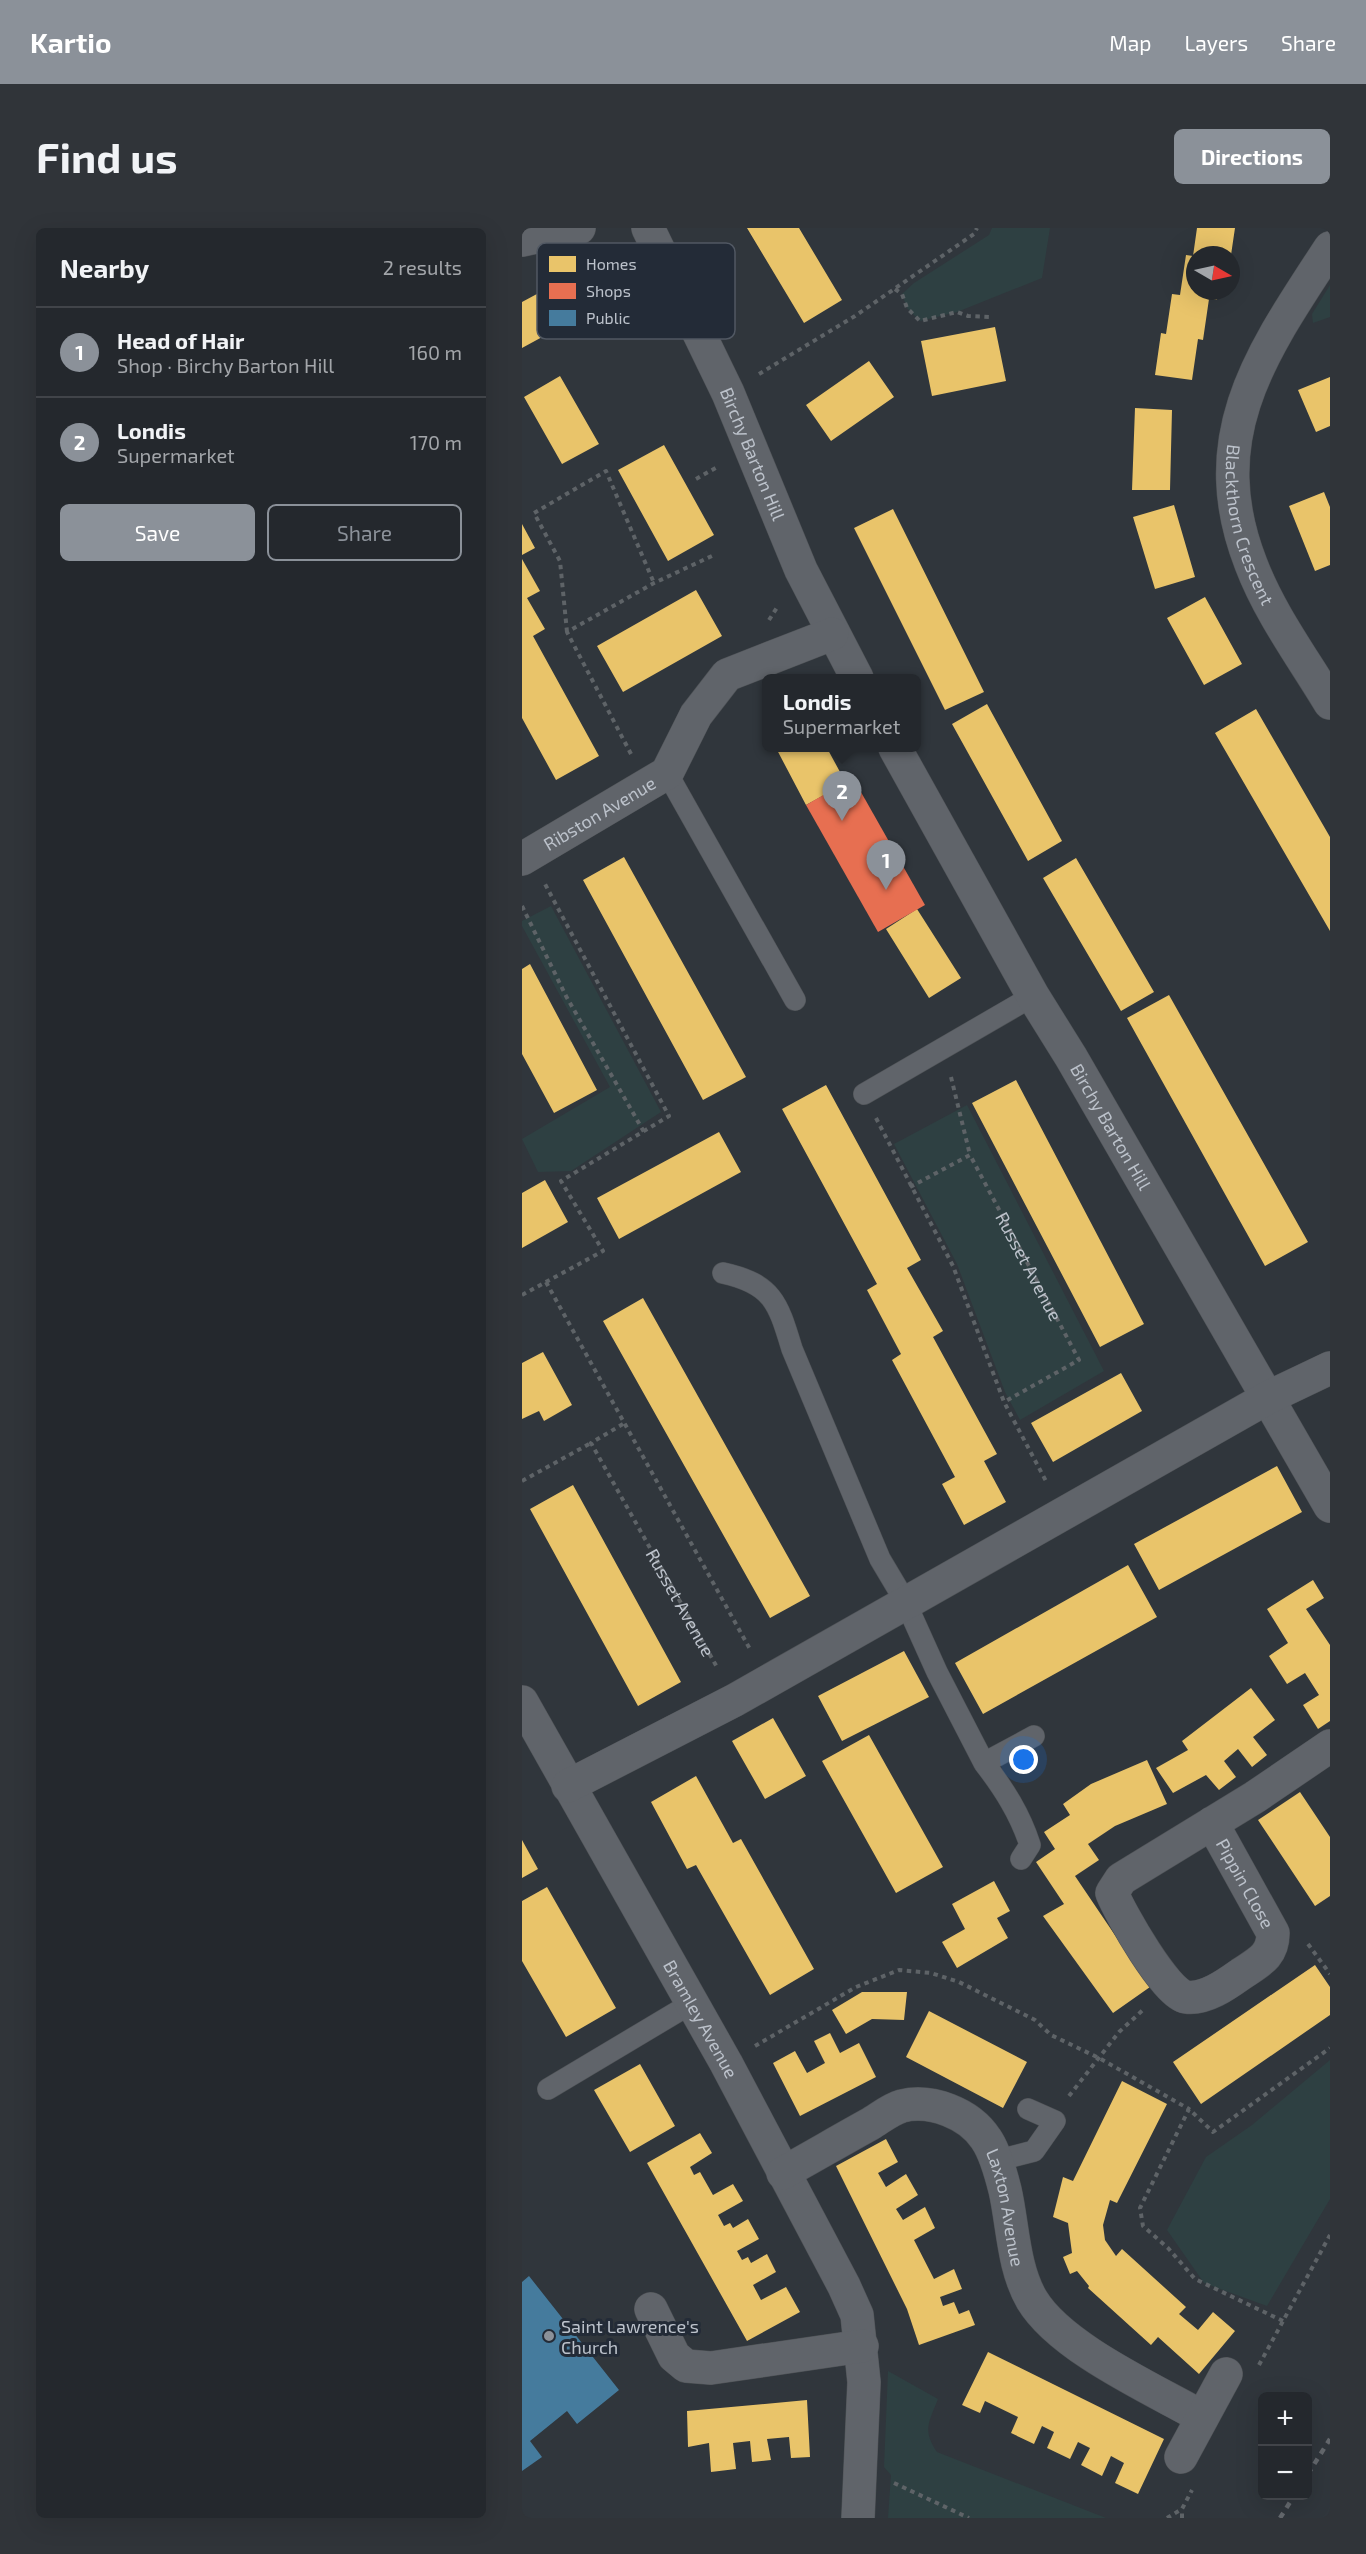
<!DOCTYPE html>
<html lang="en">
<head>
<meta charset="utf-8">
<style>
	body { margin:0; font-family:"Exo 2",sans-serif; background:#303439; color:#f1f3f6 }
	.controls { position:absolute; right:18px; bottom:18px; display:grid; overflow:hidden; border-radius:9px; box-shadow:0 6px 24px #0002 }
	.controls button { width:54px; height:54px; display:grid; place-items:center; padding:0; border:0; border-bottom:2px solid #414449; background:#24282d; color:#f1f3f6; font:30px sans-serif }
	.compass { position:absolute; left:664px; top:18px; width:54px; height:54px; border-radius:50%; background:#24282d; box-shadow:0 6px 24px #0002; rotate:99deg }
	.you { position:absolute; left:502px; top:1532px; width:21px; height:21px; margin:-15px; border:4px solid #fff; border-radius:50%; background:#1a73e8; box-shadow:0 0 0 9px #1a73e833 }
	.badge { display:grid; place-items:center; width:39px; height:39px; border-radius:50%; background:#8b9199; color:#fff; font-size:20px; font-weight:700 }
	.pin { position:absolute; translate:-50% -50px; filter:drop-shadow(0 2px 3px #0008) }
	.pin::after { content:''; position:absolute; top:32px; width:21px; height:18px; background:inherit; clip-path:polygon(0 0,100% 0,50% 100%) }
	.popup { position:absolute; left:240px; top:446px; width:159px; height:78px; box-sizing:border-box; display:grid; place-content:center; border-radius:9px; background:#24282d; filter:drop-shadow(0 2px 4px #0005); font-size:20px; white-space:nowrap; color:#a3a6aa }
	.popup b { font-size:22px; color:#f1f3f6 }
	.popup::after { content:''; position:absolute; left:50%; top:100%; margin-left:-12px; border:12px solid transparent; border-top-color:#24282d }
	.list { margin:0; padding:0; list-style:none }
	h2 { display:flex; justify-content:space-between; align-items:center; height:78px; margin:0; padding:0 24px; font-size:26px }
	h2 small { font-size:20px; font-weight:400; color:#a3a6aa }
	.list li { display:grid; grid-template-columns:39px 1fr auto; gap:18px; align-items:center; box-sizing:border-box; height:90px; padding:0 24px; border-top:2px solid #414449 }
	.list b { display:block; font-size:22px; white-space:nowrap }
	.list p { margin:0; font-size:20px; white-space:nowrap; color:#a3a6aa }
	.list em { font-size:20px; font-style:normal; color:#a3a6aa }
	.actions { display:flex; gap:12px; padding:18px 24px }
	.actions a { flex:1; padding:14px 0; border:2px solid #8b9199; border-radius:9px; text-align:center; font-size:21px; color:#8b9199 }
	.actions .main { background:#8b9199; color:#fff }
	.map { position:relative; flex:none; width:808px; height:2290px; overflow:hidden; border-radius:9px }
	header { display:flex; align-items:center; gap:36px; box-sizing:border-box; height:84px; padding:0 30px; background:#8b9199; color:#fff }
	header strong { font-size:28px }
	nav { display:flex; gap:33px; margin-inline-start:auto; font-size:21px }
	.intro { display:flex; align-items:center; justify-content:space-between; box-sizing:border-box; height:144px; padding:0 36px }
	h1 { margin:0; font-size:42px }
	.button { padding:15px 27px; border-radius:9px; background:#8b9199; color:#fff; font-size:21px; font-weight:700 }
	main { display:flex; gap:36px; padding:0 36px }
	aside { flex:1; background:#24282d; border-radius:9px; box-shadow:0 6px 24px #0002 }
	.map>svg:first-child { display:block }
	.green { fill:#2e4042 }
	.homes { fill:#e9c46a }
	.shops { fill:#e76f51 }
	.public { fill:#457b9d }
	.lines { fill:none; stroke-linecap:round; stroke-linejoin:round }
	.service-casing { stroke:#4e5256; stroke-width:22 }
	.minor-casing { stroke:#4e5256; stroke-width:34 }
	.path { stroke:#5e6367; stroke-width:4; stroke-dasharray:4.5 4.5; stroke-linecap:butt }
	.service { stroke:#60646a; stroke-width:21 }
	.minor { stroke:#60646a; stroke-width:33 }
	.rail { stroke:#64686d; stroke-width:4.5; stroke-dasharray:6 6; stroke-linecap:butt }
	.poi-dot { fill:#8b9199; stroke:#232b37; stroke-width:2 }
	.labels { text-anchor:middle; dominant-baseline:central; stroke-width:6; stroke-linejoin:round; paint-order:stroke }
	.street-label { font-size:18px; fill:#bcc2cb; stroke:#232b37 }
	.poi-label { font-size:18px; fill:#bcc2cb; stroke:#232b37; text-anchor:start }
	.key { fill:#232b37; stroke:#515863; stroke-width:1.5 }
	.key-label { font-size:16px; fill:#bcc2cb }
</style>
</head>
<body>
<header>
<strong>Kartio</strong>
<nav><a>Map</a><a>Layers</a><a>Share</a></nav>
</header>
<div class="intro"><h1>Find us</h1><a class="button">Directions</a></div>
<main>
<aside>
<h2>Nearby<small>2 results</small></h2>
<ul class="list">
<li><span class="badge">1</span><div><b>Head of Hair</b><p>Shop · Birchy Barton Hill</p></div><em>160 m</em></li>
<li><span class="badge">2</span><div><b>Londis</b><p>Supermarket</p></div><em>170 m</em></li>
</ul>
<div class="actions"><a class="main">Save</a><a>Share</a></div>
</aside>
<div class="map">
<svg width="808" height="2290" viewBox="0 0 808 2290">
	<rect width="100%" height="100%" fill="#30363c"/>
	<path class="green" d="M470 0H528L520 50 435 84 398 93 385 80 380 66 392 55 467 7Z
		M808 57V89L791 95 790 86Z
		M29 678 139 884 49 943 16 944 0 911 88 859 0 698V693Z
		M445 877 582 1143 498 1192 483 1164 435 1036 372 916Z
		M808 1832V1971L745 2078 682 2055 645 2002 684 1929 730 1897Z
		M366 2143 416 2171C407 2194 400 2202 415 2224L584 2290H366L369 2247 362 2239Z"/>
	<path class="homes" d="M225 0H277L320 72 282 95Z
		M675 0H713L709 27H673V63H696L695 72 687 71 681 112 676 111 670 152 633 147 639 105 644 106 650 66 658 67 664 27 671 28Z
		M80 31 99 66 0 120V74Z
		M473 99 484 153 410 168 399 113Z
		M347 133 372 169 309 213 284 177Z
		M38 148 77 216 40 236 2 169Z
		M808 149V198L794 204 776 162Z
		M613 180 650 182 648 262H610Z
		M142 217 192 307 146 333 96 242Z
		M802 264 808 279V337L793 343 767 278Z
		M652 277 673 349 633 361 611 289Z
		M371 281 462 464 423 482 332 300Z
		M0 296 13 320 0 327Z
		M0 331 18 363 5 370 23 401 11 408 77 528 34 552 0 490Z
		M174 362 200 408 101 464 75 418Z
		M683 369 720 436 682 457 645 390Z
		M465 476 540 613 506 633 430 496Z
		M734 481 808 609V703L693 505Z
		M254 520H305L324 555 284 577Z
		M102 629 224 849 181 872 61 652Z
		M554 630 632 764 599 783 521 650Z
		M395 681 439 750 407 770 364 701Z
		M8 736 75 862 32 885 0 826V741Z
		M647 767 786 1014 743 1038 605 790Z
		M494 852 622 1096 578 1119 450 875Z
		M304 857 399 1032 385 1040 421 1103 411 1109 475 1226 462 1233 484 1274 442 1297 420 1256 433 1249 370 1132 379 1126 345 1062 355 1056 260 881Z
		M197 904 219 944 97 1011 75 970Z
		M23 952 46 994 0 1020V965Z
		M121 1070 288 1368 248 1390 81 1093Z
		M21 1124 50 1177 22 1193 17 1183 0 1191V1135Z
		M599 1145 620 1183 531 1234 509 1195Z
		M755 1238 780 1284 637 1362 612 1316Z
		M51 1257 159 1454 116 1478 8 1281Z
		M606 1337 635 1389 461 1486 433 1435Z
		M791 1352 802 1370 784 1381 808 1417V1493L796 1501 781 1477 797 1467 783 1445 765 1456 747 1428 766 1415 745 1381Z
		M382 1423 407 1469 320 1513 296 1468Z
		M729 1460 753 1492 731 1509 745 1527 730 1539 716 1521 702 1533 714 1549 697 1562 684 1547 651 1565 634 1540 666 1522 660 1513Z
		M251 1490 284 1548 243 1571 210 1513Z
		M347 1507 421 1639 374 1665 300 1533Z
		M625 1532 645 1576 593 1598 566 1616 577 1632 553 1648 628 1759 591 1785 521 1688 542 1676 514 1634 533 1621 522 1604 548 1587 541 1576 569 1556Z
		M174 1548 211 1615 219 1611 292 1741 248 1767 174 1637 165 1641 129 1574Z
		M778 1564 808 1609V1668L793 1678 736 1592Z
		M0 1612 16 1641 0 1650Z
		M472 1653 488 1683 475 1690 486 1710 435 1740 420 1714 443 1701 430 1676Z
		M25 1659 94 1780 44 1809 0 1733V1673Z
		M793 1737 808 1759V1787L679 1876 651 1834Z
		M340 1764H385L382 1792 350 1791 324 1806 310 1782Z
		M407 1783 505 1834 481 1880 384 1829Z
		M308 1805 318 1825 337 1815 354 1849 278 1888 251 1835 273 1823 285 1845 303 1835 292 1813Z
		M118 1836 153 1898 108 1924 72 1862Z
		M600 1853 645 1876 595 1975 588 1972 581 1997 583 2012 594 2028 600 2021 664 2079 657 2086 676 2102 691 2084 713 2103 677 2146 636 2109 629 2117 566 2060 567 2058 555 2043 548 2046 541 2029 550 2025 546 1995 531 1989 541 1949 551 1953Z
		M178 1905 190 1925 168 1939 172 1947 178 1944 191 1967 211 1956 221 1973 196 1987 202 1998 208 1995 211 2000 226 1991 237 2011 215 2023 220 2032 226 2029 229 2035 245 2026 254 2044 231 2057 239 2072 264 2059 278 2084 225 2113 125 1935Z
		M364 1911 376 1934 356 1945 364 1959 384 1946 396 1967 374 1981 381 1992 403 1979 413 2000 392 2012 412 2051 432 2041 440 2061 418 2069 421 2078 432 2074 437 2086 447 2082 453 2097 397 2117 385 2081 314 1938Z
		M466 2124 642 2211 616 2266 593 2255 602 2235 589 2228 580 2248 559 2237 568 2220 556 2214 548 2231 525 2220 532 2204 520 2198 512 2216 489 2205 496 2189 463 2173 458 2185 440 2177Z
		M285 2172 288 2229 269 2230 267 2209 245 2211 249 2232 230 2234 228 2213 211 2215 214 2241 189 2244 187 2215 166 2219 165 2183Z"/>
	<path class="shops" d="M331 550 403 677 356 704 284 577Z"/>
	<path class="public" d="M7 2048 97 2162 55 2196 45 2183 8 2213 20 2229 0 2243V2054Z"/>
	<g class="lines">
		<defs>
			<path id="service" d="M145 545 273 772
				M342 866 511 768
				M201 1045C251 1056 256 1075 270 1121L358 1331 383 1373 415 1444 462 1535 512 1508
				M462 1535C482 1561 498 1586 508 1617L499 1631
				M26 1861 170 1775
				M473 1933 512 1923 533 1893 506 1881"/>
			<g id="minor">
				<path id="s3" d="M126 0 206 165 279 342 335 450"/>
				<path d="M0 12 57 0"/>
				<path id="s4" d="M808 20C740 124 679 208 729 336 748 386 781 430 808 475"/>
				<path id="s5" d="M373 520 511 768 549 829 808 1278"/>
				<path id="s6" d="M0 631 145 545 174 487 205 447 310 406"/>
				<path id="s7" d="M0 1474 204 1835 322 2058 335 2087 342 2154 336 2290"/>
				<path d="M46 1558 213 1472 745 1170 808 1140"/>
				<path id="s8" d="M690 1595 751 1705C751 1728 737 1734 719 1746 705 1756 683 1772 664 1769 644 1766 598 1685 590 1665L599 1651 733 1569 808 1518"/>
				<path id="s9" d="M261 1945C290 1929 319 1912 348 1896 358 1890 369 1881 380 1878 409 1871 447 1885 464 1911 473 1924 479 1946 483 1962 491 1997 491 2040 510 2072 539 2120 631 2161 680 2189"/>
				<path d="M129 2081 152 2128 164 2138 189 2140 340 2118"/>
				<path d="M659 2229 704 2146"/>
			</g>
		</defs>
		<use href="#service" class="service-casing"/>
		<use href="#minor" class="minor-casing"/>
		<g class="path">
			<path d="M373 61 380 66 385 80 398 93 435 84 446 88 469 89"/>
			<path d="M237 146 333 88 452 6 455 0"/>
			<path d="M174 251 197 238"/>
			<path d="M247 392 256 378"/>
			<path d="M45 404 38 333 12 285 84 243 132 355"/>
			<path d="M109 526 45 404 132 355 192 327"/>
			<path d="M0 678 44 768 122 904"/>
			<path d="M429 849 448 927"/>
			<path d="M354 890 431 1038 482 1174 525 1255"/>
			<path id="s1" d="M388 959 448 927 557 1132 482 1174"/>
			<path d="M24 1054 229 1423"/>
			<path d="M0 1067 81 1023 39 953 147 888 23 656"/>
			<path id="s2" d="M101 1196 69 1215 196 1441"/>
			<path d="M0 1253 69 1215"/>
			<path d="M786 1716 808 1746"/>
			<path d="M233 1818 334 1759 377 1742 409 1745 437 1754 513 1792 529 1807 577 1830 667 1881"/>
			<path d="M547 1868 597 1804 622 1781"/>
			<path d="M761 2093 673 2051 646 2020 621 1998 618 1980 667 1881 691 1904 808 1820"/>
			<path d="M737 2137 808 2007"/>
			<path d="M372 2255 447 2290"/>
			<path d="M645 2290 660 2281 670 2262"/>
			<path d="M660 2290V2281"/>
		</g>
		<use href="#service" class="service"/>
		<use href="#minor" class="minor"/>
		<path class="rail" d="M786 2246 808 2211
			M758 2290 772 2268"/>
	</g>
	<circle class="poi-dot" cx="27" cy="2108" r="6"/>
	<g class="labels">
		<g class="street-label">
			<text stroke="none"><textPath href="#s3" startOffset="249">Birchy Barton Hill</textPath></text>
			<text stroke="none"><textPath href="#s4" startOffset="303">Blackthorn Crescent</textPath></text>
			<text stroke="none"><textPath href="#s6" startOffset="90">Ribston Avenue</textPath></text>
			<text stroke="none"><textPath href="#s5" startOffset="436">Birchy Barton Hill</textPath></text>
			<text stroke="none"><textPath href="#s1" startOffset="194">Russet Avenue</textPath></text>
			<text stroke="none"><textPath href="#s2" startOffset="220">Russet Avenue</textPath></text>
			<text stroke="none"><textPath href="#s8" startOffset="69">Pippin Close</textPath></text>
			<text stroke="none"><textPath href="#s7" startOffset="364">Bramley Avenue</textPath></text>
			<text stroke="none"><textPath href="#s9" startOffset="304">Laxton Avenue</textPath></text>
		</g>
		<g class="poi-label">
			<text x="39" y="2098">Saint Lawrence's<tspan x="39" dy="21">Church</tspan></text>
		</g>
	</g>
	<rect x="15" y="15" width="198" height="96" rx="9" class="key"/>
	<rect x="27" y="28" width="27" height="16" fill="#e9c46a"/>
	<rect x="27" y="55" width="27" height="16" fill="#e76f51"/>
	<rect x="27" y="82" width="27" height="16" fill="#457b9d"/>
	<g class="key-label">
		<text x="64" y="42">Homes</text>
		<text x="64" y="69">Shops</text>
		<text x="64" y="96">Public</text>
	</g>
</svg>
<div class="controls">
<button>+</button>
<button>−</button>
</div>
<svg class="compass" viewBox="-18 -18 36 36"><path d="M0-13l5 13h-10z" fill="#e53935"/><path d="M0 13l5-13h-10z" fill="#a3a6aa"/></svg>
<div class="you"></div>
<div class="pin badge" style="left:364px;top:662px">1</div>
<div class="pin badge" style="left:320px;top:593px">2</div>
<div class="popup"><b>Londis</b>Supermarket</div>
</div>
</main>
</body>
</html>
